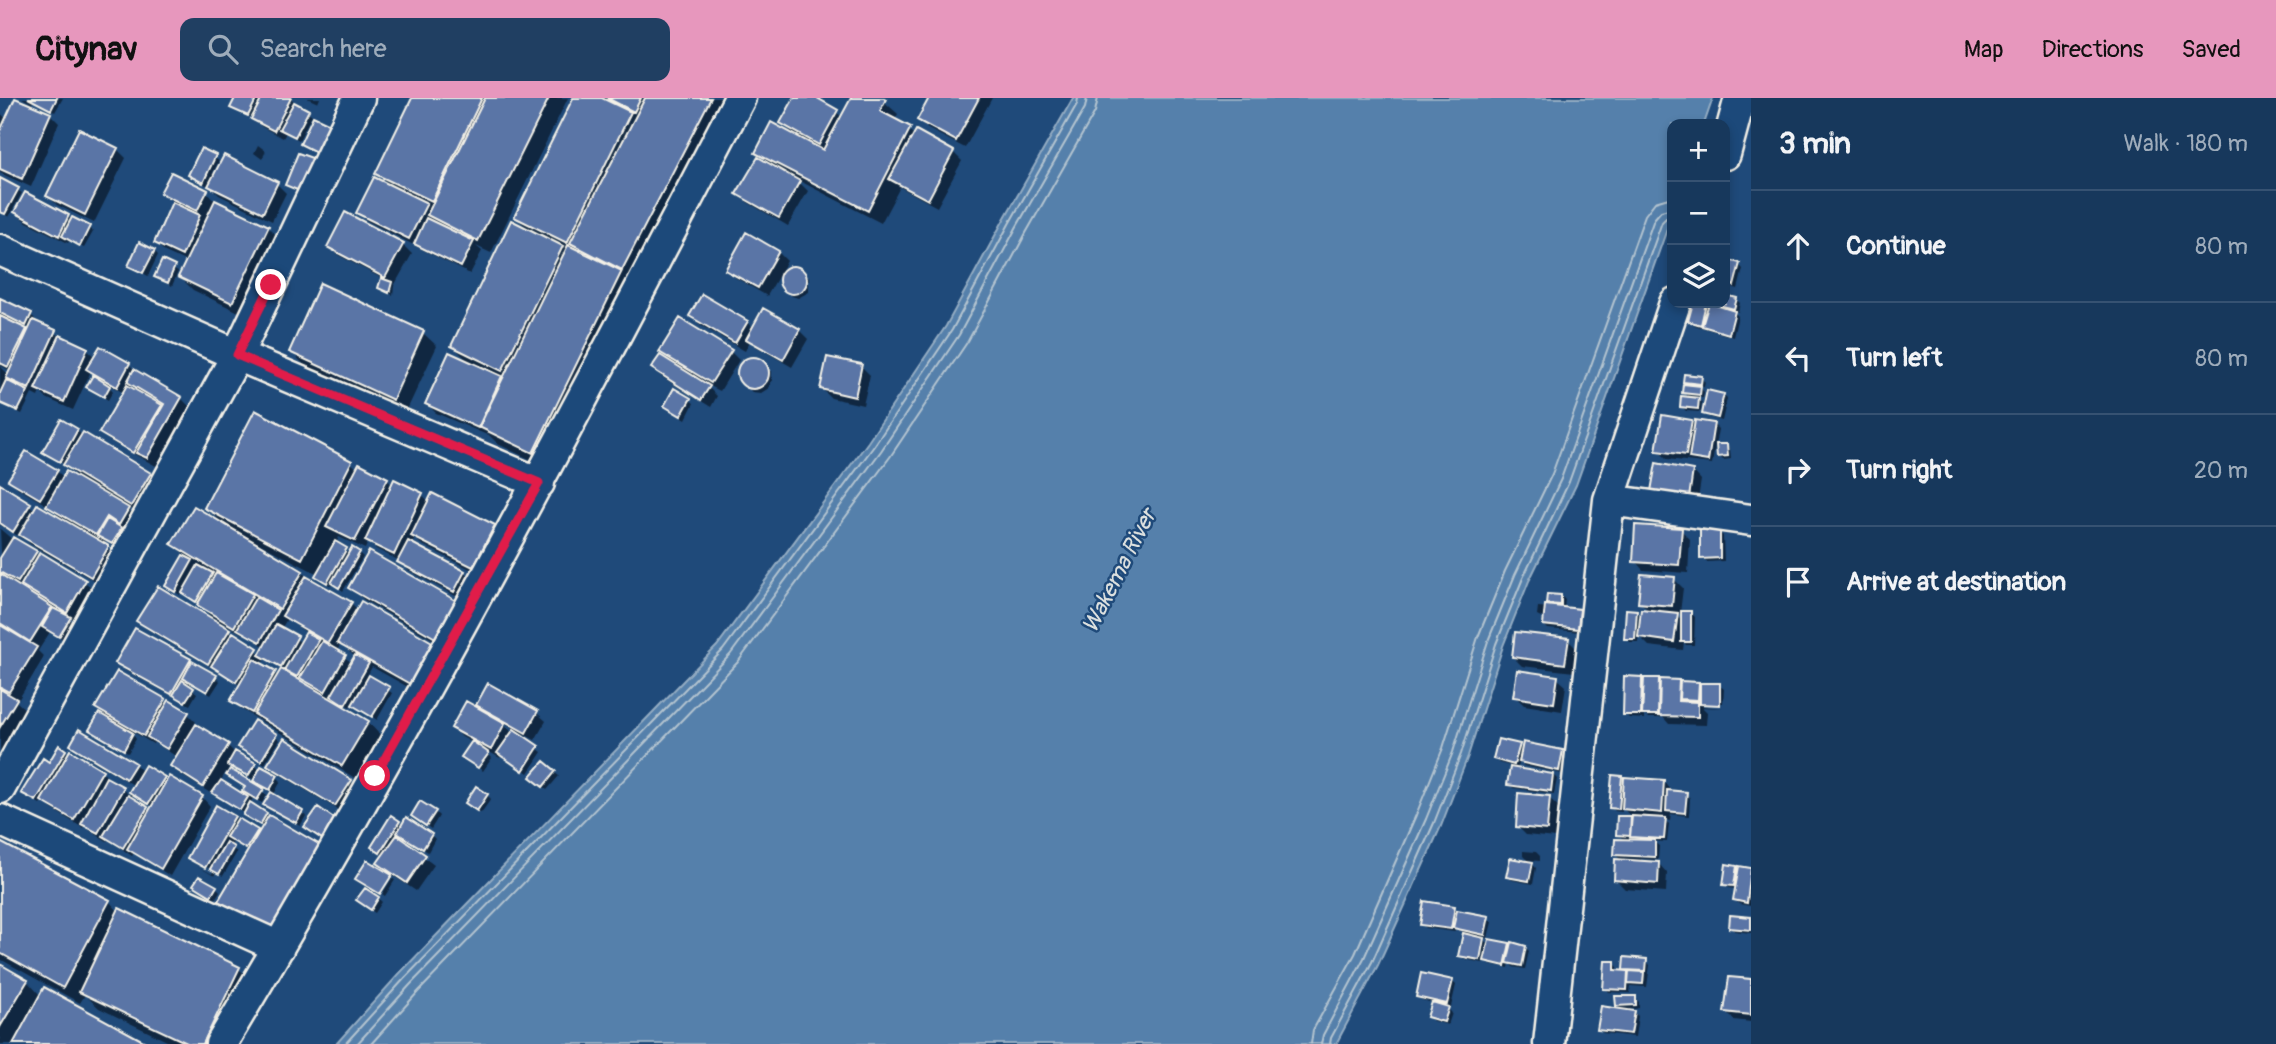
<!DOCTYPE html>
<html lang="en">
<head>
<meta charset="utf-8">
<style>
	body { margin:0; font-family:Pangolin,sans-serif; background:#203f62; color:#f1f3f6 }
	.controls { position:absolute; right:21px; top:21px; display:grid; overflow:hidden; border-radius:14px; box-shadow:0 4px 10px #0003 }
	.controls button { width:63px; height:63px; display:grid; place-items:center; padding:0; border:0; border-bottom:2px solid #365272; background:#17385c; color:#f1f3f6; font:35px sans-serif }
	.stop { position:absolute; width:21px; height:21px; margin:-16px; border:5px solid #e11d48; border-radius:50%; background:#fff }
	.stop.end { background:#e11d48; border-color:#fff; box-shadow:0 2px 7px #0008 }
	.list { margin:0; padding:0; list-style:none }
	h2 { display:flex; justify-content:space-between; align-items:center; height:91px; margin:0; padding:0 28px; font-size:30px }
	h2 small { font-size:23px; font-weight:400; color:#9eacbb }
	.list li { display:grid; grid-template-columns:46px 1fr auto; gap:21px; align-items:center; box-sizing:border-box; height:112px; padding:0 28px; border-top:2px solid #365272 }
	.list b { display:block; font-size:26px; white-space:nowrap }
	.list em { font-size:23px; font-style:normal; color:#9eacbb }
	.icon { flex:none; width:38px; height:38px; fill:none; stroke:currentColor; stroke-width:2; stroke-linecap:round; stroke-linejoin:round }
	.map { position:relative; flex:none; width:1751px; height:946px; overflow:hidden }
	header { display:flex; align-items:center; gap:42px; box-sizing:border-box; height:98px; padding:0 35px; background:#e797bd; color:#111 }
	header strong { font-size:33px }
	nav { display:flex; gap:38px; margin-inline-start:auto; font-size:24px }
	.search { width:490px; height:63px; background:#203f62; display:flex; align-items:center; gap:18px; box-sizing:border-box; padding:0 24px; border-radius:14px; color:#9eacbb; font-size:26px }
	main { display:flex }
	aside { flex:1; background:#17385c }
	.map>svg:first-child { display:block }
	.water { fill:#5580ab; stroke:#95adc3; stroke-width:2 }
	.shadow { fill:#0007; fill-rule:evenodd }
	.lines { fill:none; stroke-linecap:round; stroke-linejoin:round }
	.shore { stroke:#b4c4d0; stroke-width:2 }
	.building { fill:#5a75a6; stroke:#f4f1e8; stroke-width:2 }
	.minor-casing { stroke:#f4f1e8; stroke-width:35 }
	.minor { stroke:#1f4a7a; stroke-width:30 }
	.route { stroke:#e11d48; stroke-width:9 }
	.labels { text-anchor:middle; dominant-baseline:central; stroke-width:5; stroke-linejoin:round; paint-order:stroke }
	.water-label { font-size:23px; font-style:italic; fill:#dce0df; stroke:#1f4a7a }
</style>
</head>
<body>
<header>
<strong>Citynav</strong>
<div class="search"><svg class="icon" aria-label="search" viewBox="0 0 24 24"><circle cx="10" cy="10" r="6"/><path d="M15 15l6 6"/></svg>Search here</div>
<nav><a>Map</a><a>Directions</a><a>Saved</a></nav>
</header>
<main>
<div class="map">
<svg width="1751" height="946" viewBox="0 0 1751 946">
	<rect width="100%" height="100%" fill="#1f4a7a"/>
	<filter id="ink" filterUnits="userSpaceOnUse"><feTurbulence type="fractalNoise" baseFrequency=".0143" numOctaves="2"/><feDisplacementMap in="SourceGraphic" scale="14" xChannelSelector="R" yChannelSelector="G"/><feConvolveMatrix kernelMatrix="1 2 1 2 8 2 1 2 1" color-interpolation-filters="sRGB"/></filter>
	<g filter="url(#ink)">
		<path class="water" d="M1073 0H1713L1704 26H1672V117L1576 387 1529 483 1503 548 1468 658 1441 728 1378 867 1336 946H336L399 876 717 548 868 344 946 228 1003 123Z"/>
		<path class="shadow" d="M22 0H63L55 14 33 3 31 8 50 16 59 25 31 89 0 75V36L3 31 0 30V15L7 21 30 8 31 5Z
			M236 0H290L312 17 299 42 286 35 283 40 262 29 253 20 236 13 232 9Z
			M307 0H320L318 5Z
			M414 0H568L491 155 476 148 482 153 470 176 367 123 358 115 390 88 377 75Z
			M575 0H736L550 371 498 346 488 336 487 337 436 315 427 306 471 266 453 248 530 133 516 119Z
			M796 0H814L843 19 860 0H880L898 16 894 23 915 37 916 34 953 54 962 63 937 109 900 89 881 125 796 81 808 93 788 128 747 104 738 95 769 66 758 54 796 38 782 25Z
			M931 0H992L965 50 928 31 919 22Z
			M258 47 266 53 262 61 254 55Z
			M117 51 126 60 94 125 57 107 48 98Z
			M202 52 219 63 213 75 277 86 286 95 272 123 219 97 208 86V88L190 77Z
			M0 82 22 95 9 119 0 114Z
			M162 94H207L215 103 268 129 281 142 245 217 193 192 180 179 187 164 165 154 156 145 174 105Z
			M26 97 89 130 93 134 84 150 69 143 68 145 25 123 16 114Z
			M403 147 412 156 394 188 393 197 380 190 383 181 338 157 329 149Z
			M154 153 158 157 148 178 130 167Z
			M778 154 787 163 767 198 736 180 727 172Z
			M1725 163 1739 167 1743 171 1738 191 1725 187Z
			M163 165 178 174 172 188 156 179Z
			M793 169 800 171 809 180V194L798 200 792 198 782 188 780 182 782 175Z
			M321 188 423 235 437 248 406 314 304 267 291 253Z
			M1725 198 1736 201 1740 205 1738 214 1732 212 1738 218 1733 239 1694 227 1690 223 1695 205 1705 207 1709 210 1722 211 1716 205H1725Z
			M0 201 31 217 35 221 33 224 87 252 95 259 129 266 138 276 181 300 190 309 156 368 110 343 101 334 124 295 106 285 113 293 108 302 93 292 100 283 91 273 73 312 46 300 40 294 38 299 32 296 22 316 0 305 2 294 0 293V220L3 221 0 217ZM20 226 31 231 29 235 20 227ZM1 268 11 273 9 277 1 269ZM7 279 18 290 5 284ZM131 287 140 296 129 290Z
			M692 218 747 224 754 230 799 232 808 241 792 269 757 249 750 243 745 253 700 227Z
			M661 253H730L739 262 720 293 704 285 717 298 711 309 662 279 653 270 673 266Z
			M750 261 759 262 771 273 772 282 769 290 761 295 752 294 740 283 739 274 742 265Z
			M861 268 870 277 863 307 831 300 822 291Z
			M1701 280 1705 284 1704 289 1699 288 1704 294 1703 300 1696 299 1702 305 1701 314 1686 313 1682 309 1690 301 1684 294 1690 289 1685 283Z
			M675 292 694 305 686 321 670 311Z
			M1723 297 1727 301 1722 323 1708 319 1704 315Z
			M255 315 351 365 358 371 387 381 393 388 395 384 422 397 430 404 494 428 502 437 482 477 421 446 415 440 412 447 464 474 473 483 463 502 408 472 400 463 376 451 368 444 365 451 339 439 336 446 350 456 359 455 363 459 343 493 333 485 331 488 321 482 317 478 318 476 256 444 255 446 351 505 358 512 433 546 424 598 372 569 367 578 392 595 377 622 352 605 350 609 335 601 334 604 368 624 381 638 355 680 241 611 233 602 241 588 218 573 147 531 139 523 228 532 261 556 265 549 244 535 243 536 211 519 200 506 182 493 180 497 167 488 185 457 173 446 222 425 206 409ZM287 521 307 535 302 545 281 531ZM341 546 355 559 352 565 337 553ZM265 561 283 570 278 578 261 567ZM303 580 313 590 300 584Z
			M1691 323 1696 328 1714 327 1718 331 1712 366 1667 361 1658 352Z
			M77 332 82 338 83 336 150 376 159 385 141 416 125 408 137 420 116 449 106 443 104 447 116 458 100 486 30 446 24 439 23 441 0 427V388L36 412 62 421 50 409 19 391 10 382 57 373 64 380 79 381 65 367 45 354Z
			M1726 347 1730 351 1731 361 1723 362 1719 358Z
			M1693 373 1701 382 1697 408 1662 402Z
			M0 431 13 442 85 484 94 492 76 522 68 519 74 525 63 541 50 534 38 553 44 559 17 604 29 615 0 664V478L2 475Z
			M1681 432 1690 441 1688 475 1643 472 1635 463Z
			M1719 434 1723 438 1724 463 1706 464 1702 460Z
			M370 455 453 553 364 502 351 489Z
			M1674 481 1683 490 1680 515H1691L1695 519 1694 547H1686L1684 544 1683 552 1649 548 1639 538 1638 544H1630L1626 540 1636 513 1642 519 1650 514 1640 504ZM1675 515 1683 516V523Z
			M1561 498 1565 502 1564 511 1580 513 1584 517 1581 534 1548 531 1544 527 1545 521 1537 517 1538 509 1553 510 1548 505Z
			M136 532 216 579 220 583 211 597 191 585 189 589 197 595 190 607 126 573 118 564Z
			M1568 542 1577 551 1574 574 1522 568 1513 559Z
			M1557 580 1566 588 1562 613 1524 607 1515 598Z
			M1641 580 1645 585 1658 582 1662 586 1678 583 1698 586 1702 590 1719 587 1724 591 1723 605 1703 604V608L1723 610 1702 609 1707 614 1706 627 1669 626 1661 617V620H1648L1644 616V621L1629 620 1625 616Z
			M489 587 537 615 546 623 535 642 518 633 516 635 542 654 528 675 502 657 500 660 484 651 492 660 483 673 468 662 473 645 462 639 453 630 488 616 478 607ZM505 625 515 631 513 635 504 626Z
			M164 603 187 615 196 624 194 627 228 648 237 657 261 672 262 671 277 679 281 683 273 698 306 718 300 728 269 711 265 707 273 694 230 667 228 672 267 697 262 705 253 700 250 706 269 719 233 816 220 803 249 753 233 744 230 749 237 754 223 778 216 774 214 778 197 768 212 776 213 773 197 763V767L189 759 234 719 260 736 264 729 214 694 212 696 181 677 172 668 177 659 154 644 153 646 130 632 136 641 128 655 95 636 109 622 97 610ZM226 674 247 690 242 697 220 684Z
			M276 638 280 642 265 666 244 653Z
			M72 647 135 666 143 674 163 680 168 684 202 699 210 708 170 778 134 755 132 758 108 741 107 743 92 734 85 727 83 730 52 711 43 702 40 706 28 698 50 666 65 653 102 673 110 683 130 697 135 688 81 655ZM133 696 153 709 151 714 131 701Z
			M1519 648 1523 652 1562 654 1566 658 1563 676 1524 668 1520 663 1517 672 1553 677 1557 681 1554 696 1513 690 1509 686 1511 668 1499 665 1495 661Z
			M544 666 559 678 547 692 533 679Z
			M269 667 351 683 359 692 345 716 278 675Z
			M1621 679 1626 684 1664 683 1672 694 1686 696 1690 700 1689 718 1671 716 1670 723 1665 722 1669 726 1667 744 1653 743 1659 748 1658 762 1641 761V764L1659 766 1667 775 1666 794 1625 791 1616 782 1622 763 1616 757 1625 743 1618 736V719L1633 720 1622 710V714L1615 713 1611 709Z
			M487 697 491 701 481 715 471 709Z
			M1549 700 1558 708 1555 740 1526 737 1517 728Z
			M435 714 439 718 431 731 413 718Z
			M391 719 403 728 431 737 435 741 428 754 399 735 397 739 434 767 416 793 389 775 379 765 384 757 377 753Z
			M0 746 109 803 119 814 120 812 239 871 257 888 228 946H173L99 910 85 897 80 905 0 861Z
			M1523 753 1536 754 1540 758V763L1529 762 1536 770 1533 786 1512 782 1508 778 1531 766 1523 758Z
			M1737 769 1740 772V770L1751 772V808L1739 806 1735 802 1737 791 1729 790 1725 786Z
			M392 780 395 782 385 798 382 796Z
			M216 789 220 793 215 801 199 791Z
			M379 801 382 804 375 815 362 806 374 802 377 804Z
			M1454 810 1458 814 1488 820 1492 824 1488 840 1481 839 1489 847H1509L1513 850 1525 849 1529 853 1525 871 1513 869 1510 865 1509 870 1490 866 1484 861 1483 865 1464 861 1460 857 1465 835 1455 830V834L1426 830 1422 826Z
			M1732 819 1751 821V835L1735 833 1731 829Z
			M1626 861 1646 863 1650 867 1647 889 1631 888 1630 895 1609 894 1605 890 1614 865 1618 869V874H1625Z
			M0 868 27 883 41 898 145 946H0Z
			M1730 880 1751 883V924L1734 922 1726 914Z
			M1452 883 1456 887 1451 909 1444 907 1452 915 1448 927 1433 923 1429 919 1433 905 1422 902 1418 898Z
			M1635 900 1639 904V910L1624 913 1634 914 1638 918 1635 939 1603 935 1599 931 1623 913 1617 908Z"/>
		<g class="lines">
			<path class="shore" d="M345 946 404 881 723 552 874 348 952 232 1009 126 1077 6 1078 0
				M357 946 410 887 730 557 881 353 959 237 1016 130 1085 10 1087 0
				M371 946 418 894 738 564 890 359 968 243 1026 135 1095 14 1098 0
				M1311 946 1313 932 1355 856 1416 717 1443 650 1478 539 1505 473 1552 376 1645 117 1655 104 1672 99
				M1321 946 1323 937 1364 860 1426 721 1453 654 1488 543 1515 477 1561 381 1654 121 1661 113 1672 110
				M1330 946 1331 940 1372 864 1434 725 1461 656 1496 546 1523 480 1569 384 1662 124 1666 120 1672 119"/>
		</g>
		<path class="building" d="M15 0 51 15 22 81 0 71V33Z
			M28 0H57L51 12Z
			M235 0H257L248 18 230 10Z
			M262 0H291L274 33 251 21Z
			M412 0H482L432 103 375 76Z
			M485 0H549L478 143 427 117Z
			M573 0H602L631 14 567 145 514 119Z
			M607 0H641L634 14Z
			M645 0H711L622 172 570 145Z
			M794 0H817L838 12 819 47 780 25Z
			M851 0H884L886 1 880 13 911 29 868 113 755 55 771 24 823 52Z
			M929 0H979L956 43 917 22Z
			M294 4 309 12 295 39 279 31Z
			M313 18 330 26 316 54 300 46Z
			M79 31 118 50 85 117 46 98Z
			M916 32 954 53 928 102 889 81Z
			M201 50 216 57 203 85 188 77Z
			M298 55 315 61 302 94 285 87Z
			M224 57 278 84 263 115 208 88Z
			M758 59 800 83 779 120 736 96Z
			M171 74 208 92 197 113 160 95Z
			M374 79 427 105 409 141 356 115Z
			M0 80 19 90 5 116 0 114Z
			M25 94 69 117 59 138 14 114Z
			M215 102 269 128 232 205 178 179Z
			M172 104 200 117 182 158 154 145Z
			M345 114 404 145 385 180 327 149Z
			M72 119 90 128 80 148 62 138Z
			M426 120 474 143 461 169 414 146Z
			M511 122 563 148 502 273 451 248Z
			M746 134 779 153 758 190 725 172Z
			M139 144 155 152 143 175 128 168Z
			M568 147 622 173 533 355 479 329Z
			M1725 161 1740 165 1734 188 1725 185Z
			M162 162 175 168 168 185 154 179Z
			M779 182a14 14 0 1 1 28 0a14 14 0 1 1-28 0Z
			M381 180 392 184 389 195 378 190Z
			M320 185 424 233 393 302 289 254Z
			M702 196 748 223 735 245 689 218Z
			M1725 197 1737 200 1734 211 1715 206 1725 205Z
			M0 200 32 215 26 228 0 215Z
			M1693 205H1706L1701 227 1688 223Z
			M1709 205 1735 213 1729 236 1702 228Z
			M763 210 800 231 783 262 746 241Z
			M0 218 27 231 8 269 0 265Z
			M680 220 732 252 711 285 659 254Z
			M33 222 56 232 29 291 6 280Z
			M60 237 88 250 64 304 35 291Z
			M100 248 130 265 117 289 86 271Z
			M449 254 502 278 478 330 425 306Z
			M660 257 710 288 701 302 651 270Z
			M737 275a16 16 0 1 1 32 0a16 16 0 1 1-32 0Z
			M827 259 862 266 855 299 820 291Z
			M134 271 182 299 147 360 136 355 164 306 127 284Z
			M1684 276 1702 278 1701 286 1683 284Z
			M93 277 110 288 104 299 86 289Z
			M6 282 28 293 18 313 0 305V295Z
			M1683 286 1701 288 1700 297 1682 295Z
			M127 287 162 307 133 355 99 335Z
			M674 290 691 300 681 318 664 308Z
			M1707 292 1724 296 1718 320 1702 316Z
			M1681 298 1699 300 1698 311 1680 309Z
			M255 312 352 363 302 461 204 410Z
			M1662 317 1692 322 1686 357 1656 353Z
			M61 321 78 331 60 364 42 354Z
			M1695 322 1714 325 1708 363 1689 360Z
			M83 334 151 375 131 408 63 367Z
			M1716 346H1727L1728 358 1717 359Z
			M26 353 58 372 40 401 8 382Z
			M359 365 388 380 355 443 326 429Z
			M1656 365 1693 372 1689 400 1651 393Z
			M66 373 129 410 119 427 107 419 96 437 46 408Z
			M394 381 423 395 394 457 365 443Z
			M0 386 31 405 13 434 0 425Z
			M432 395 495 427 473 469 411 438Z
			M37 406 109 448 91 479 19 437Z
			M194 408 303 473 280 511 171 446Z
			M107 421 122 430 112 446 97 438Z
			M1635 427 1682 430 1679 467 1633 464Z
			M1700 432H1720V460L1700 461Z
			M13 439 37 453 18 484 0 474V460Z
			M335 443 347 450 327 485 315 478Z
			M408 443 465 473 454 494 397 464Z
			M352 449 360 454 339 490 331 485Z
			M369 453 460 505 439 542 348 490Z
			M40 454 86 482 67 515 21 487Z
			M183 457 193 462 175 494 165 488Z
			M198 467 213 475 196 504 182 495Z
			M216 475 253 496 234 529 197 507Z
			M0 476 52 509 30 544 0 525Z
			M1641 476 1675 479 1672 508 1638 505Z
			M306 478 352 504 328 545 282 518Z
			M158 488 230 531 208 566 136 523Z
			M1547 496 1561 497V507L1546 506Z
			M256 499 278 512 260 544 237 531Z
			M361 503 434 545 410 586 337 545Z
			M1545 507 1580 511 1578 531 1543 527Z
			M53 510 71 519 59 539 42 529Z
			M1626 511 1637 512 1635 541H1624Z
			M1641 511 1678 515 1674 544 1638 539Z
			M1681 513H1691V544H1681Z
			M276 526 298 538 281 569 259 557Z
			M0 527 37 549 9 594 0 589Z
			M135 530 191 561 171 596 115 565Z
			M233 534 258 550 236 584 211 568Z
			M306 534 319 541 297 579 284 572Z
			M1515 534 1569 540 1565 566 1512 559Z
			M322 543 346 557 325 594 300 580Z
			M355 557 369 565 345 607 331 598Z
			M254 561 276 573 252 615 230 603Z
			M192 563 217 577 207 594 183 580Z
			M281 571 369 623 342 668 254 616Z
			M1517 572 1558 578 1554 605 1513 599Z
			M117 573 166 601 144 638 95 610Z
			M369 577 390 589 372 619 352 607Z
			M1624 578 1642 579 1641 617H1623Z
			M1644 580H1659L1658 617H1642Z
			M1660 581 1679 582 1678 603 1698 604V619L1659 618Z
			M182 582 194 590 185 604 173 597Z
			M1680 583 1699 584 1698 602 1679 601Z
			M488 585 538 613 526 635 476 607Z
			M1700 585H1720V607L1700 606Z
			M0 591 17 601 0 629Z
			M169 602 189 614 167 651 147 639Z
			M466 603 505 625 491 652 451 630Z
			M99 615 133 635 124 652 89 632Z
			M254 622 277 636 261 663 237 649Z
			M196 626 229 646 203 689 170 668Z
			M79 631 136 665 126 681 70 647Z
			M514 631 539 648 523 673 497 655Z
			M284 640 352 682 335 708 267 667Z
			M1498 641 1520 646 1514 667 1493 661Z
			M472 643 489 655 478 670 461 659Z
			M1523 644 1563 652 1559 673 1519 664Z
			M59 647 66 652 36 703 21 695 43 660 49 664Z
			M70 652 103 672 74 722 41 703Z
			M235 653 256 665 248 678 227 667Z
			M544 663 556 673 543 689 530 679Z
			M145 667 165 679 148 706 129 694Z
			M261 668 278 677 270 692 253 683Z
			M1510 669 1553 676 1551 693 1507 687Z
			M230 671 264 691 257 702 242 693 245 689 226 677Z
			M1612 677 1622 678 1619 711 1609 710Z
			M169 678 203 698 161 771 127 751Z
			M106 679 124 689 98 735 81 726Z
			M1624 679 1664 682 1662 715 1622 711Z
			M221 682 248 699 240 712 212 695Z
			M476 688 488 696 477 713 465 705Z
			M1667 692 1687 694 1685 715 1666 713Z
			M271 694 303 713 296 725 263 707Z
			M1518 695 1550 698 1547 732 1516 729Z
			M128 697 148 709 123 750 103 738Z
			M420 703 436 713 426 728 411 718Z
			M250 704 267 715 260 727 243 717Z
			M216 707 235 718 205 770 187 760Z
			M318 709 335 721 322 741 304 729Z
			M269 717 322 748 271 835 218 803Z
			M391 717 400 723 380 755 371 749Z
			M1617 718H1631L1630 738 1616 737Z
			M1632 718 1666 720 1664 741 1630 739Z
			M406 719 432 736 423 751 397 735Z
			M238 720 258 732 246 751 226 739Z
			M397 737 426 757 407 785 377 765Z
			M1615 741 1655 742V759L1614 757Z
			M0 744 110 802 63 890 0 855Z
			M226 744 234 749 219 776 210 771Z
			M1510 760 1533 764 1529 783 1506 779Z
			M1615 761 1659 764 1658 786 1614 782Z
			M367 762 392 777 380 796 355 781Z
			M1726 766 1737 768 1734 788 1723 787Z
			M1739 768 1751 770 1747 805 1733 802Z
			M199 778 217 788 211 798 193 787Z
			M365 790 379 799 371 812 356 802Z
			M1424 803 1455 808 1451 831 1420 827Z
			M119 810 240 869 203 946H189L79 894Z
			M1457 812 1489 818 1485 837 1453 830Z
			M1730 817 1751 819V832L1729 830Z
			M1463 835 1484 840 1480 862 1458 858Z
			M1489 841 1510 845 1505 868 1484 863Z
			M1512 844 1526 848 1522 868 1507 865Z
			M1624 859 1647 861 1646 873 1623 872Z
			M1605 863H1615V872L1628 873 1627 892 1603 891Z
			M0 866 28 882 0 929Z
			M1629 873 1644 874 1643 886 1628 885Z
			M1421 875 1453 882 1447 906 1416 899Z
			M1729 879 1751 881V917L1724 914Z
			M44 889 149 946H13Z
			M1615 898H1636V907L1616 908Z
			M1432 904 1449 909 1444 924 1427 919Z
			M1601 908 1635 913 1631 936 1597 932Z"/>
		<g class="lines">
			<defs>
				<path id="minor" d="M1725 56 1740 0
					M0 152 237 257 539 385
					M1609 402 1751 422
					M0 690 237 257 359 0
					M0 722 279 849
					M221 946C406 638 574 319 740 0
					M1549 946 1609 402 1675 205"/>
			</defs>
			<use href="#minor" class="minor-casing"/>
			<use href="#minor" class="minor"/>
		</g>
	</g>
	<g class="lines" filter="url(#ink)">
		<path class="route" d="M271 187 237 257 539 385 375 678"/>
	</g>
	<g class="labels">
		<g class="water-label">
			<text transform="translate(1119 473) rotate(-63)">Wakema River</text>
		</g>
	</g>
</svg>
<div class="controls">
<button>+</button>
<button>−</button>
<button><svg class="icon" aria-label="layers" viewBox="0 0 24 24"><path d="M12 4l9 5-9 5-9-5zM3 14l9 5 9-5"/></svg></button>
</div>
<div class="stop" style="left:375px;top:678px"></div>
<div class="stop end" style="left:271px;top:187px"></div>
</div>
<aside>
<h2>3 min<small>Walk · 180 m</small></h2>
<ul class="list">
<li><svg class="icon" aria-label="ahead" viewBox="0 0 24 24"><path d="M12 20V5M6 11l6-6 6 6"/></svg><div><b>Continue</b></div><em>80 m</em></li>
<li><svg class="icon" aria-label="left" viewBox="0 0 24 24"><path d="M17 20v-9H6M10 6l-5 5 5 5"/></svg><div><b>Turn left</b></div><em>80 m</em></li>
<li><svg class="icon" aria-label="right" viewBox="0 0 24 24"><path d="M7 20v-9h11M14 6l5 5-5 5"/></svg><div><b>Turn right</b></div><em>20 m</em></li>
<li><svg class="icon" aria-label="arrive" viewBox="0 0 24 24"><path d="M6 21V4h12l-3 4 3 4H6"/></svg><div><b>Arrive at destination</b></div></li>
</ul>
</aside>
</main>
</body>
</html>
